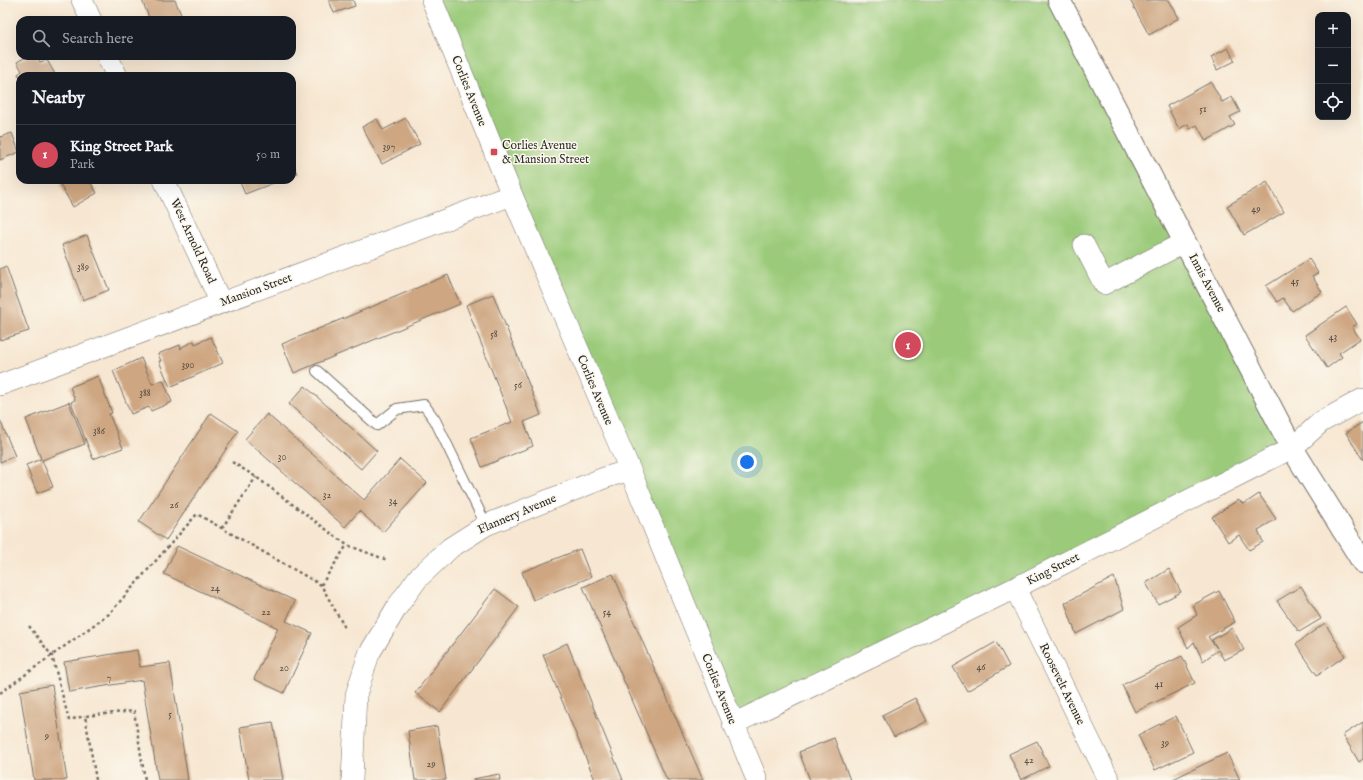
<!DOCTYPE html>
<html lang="en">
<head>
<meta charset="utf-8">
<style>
	body { margin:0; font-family:"IM FELL English",serif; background:#20242c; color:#f1f3f6 }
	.controls { position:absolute; right:12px; top:12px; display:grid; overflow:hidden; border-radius:8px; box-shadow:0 4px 16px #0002 }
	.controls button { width:36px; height:36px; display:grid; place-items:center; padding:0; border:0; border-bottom:1px solid #363941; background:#171b24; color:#f1f3f6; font:20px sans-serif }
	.you { position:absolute; left:747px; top:462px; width:14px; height:14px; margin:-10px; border:3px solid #fff; border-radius:50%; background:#1a73e8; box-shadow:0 0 0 6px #1a73e833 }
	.badge { display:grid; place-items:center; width:26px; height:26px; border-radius:50%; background:#d1495b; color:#fff; font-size:13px; font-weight:700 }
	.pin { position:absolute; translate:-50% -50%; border:2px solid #fff; box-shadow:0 1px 4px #0006 }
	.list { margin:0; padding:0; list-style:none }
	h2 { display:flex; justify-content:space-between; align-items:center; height:52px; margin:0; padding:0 16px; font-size:17px }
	h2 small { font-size:13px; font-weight:400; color:#9ea1a6 }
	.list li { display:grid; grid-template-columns:26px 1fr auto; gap:12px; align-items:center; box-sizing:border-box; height:60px; padding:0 16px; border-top:1px solid #363941 }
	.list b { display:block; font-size:15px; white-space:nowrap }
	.list p { margin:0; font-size:13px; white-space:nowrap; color:#9ea1a6 }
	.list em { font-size:13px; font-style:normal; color:#9ea1a6 }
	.icon { flex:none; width:22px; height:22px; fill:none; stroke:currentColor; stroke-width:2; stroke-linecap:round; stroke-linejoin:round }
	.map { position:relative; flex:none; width:1363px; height:780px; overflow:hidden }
	.search { position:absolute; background:#171b24; box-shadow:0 4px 16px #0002; left:16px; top:16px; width:280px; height:44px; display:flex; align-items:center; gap:10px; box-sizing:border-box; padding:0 14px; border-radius:12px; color:#9ea1a6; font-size:15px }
	.panel { position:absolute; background:#171b24; box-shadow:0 4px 16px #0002; left:16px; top:72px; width:280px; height:112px; border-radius:12px }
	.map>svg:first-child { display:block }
	.green { fill:#9bcb7a; stroke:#637b52 }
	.building { fill:#cea681 }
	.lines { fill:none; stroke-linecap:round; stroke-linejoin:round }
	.lane-casing { stroke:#726d65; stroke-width:12 }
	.street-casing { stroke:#726d65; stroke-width:22 }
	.secondary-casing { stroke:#726d65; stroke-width:24 }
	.path { stroke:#726d65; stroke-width:2.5; stroke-dasharray:3 3; stroke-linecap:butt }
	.lane { stroke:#fff; stroke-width:10 }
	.street { stroke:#fff; stroke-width:21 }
	.secondary { stroke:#fff; stroke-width:22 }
	.poi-dot { fill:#d1495b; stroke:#fbf7ec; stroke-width:1.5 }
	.labels { text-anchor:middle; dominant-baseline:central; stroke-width:3; stroke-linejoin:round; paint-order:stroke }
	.number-label { font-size:10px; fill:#544a40 }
	.street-label { font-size:12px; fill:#2b2b2b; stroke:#fbf7ec }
	.poi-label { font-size:12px; fill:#2b2b2b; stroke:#fbf7ec; text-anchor:start }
</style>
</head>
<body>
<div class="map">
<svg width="1363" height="780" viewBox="0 0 1363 780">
	<rect width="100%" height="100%" fill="#fbf7ec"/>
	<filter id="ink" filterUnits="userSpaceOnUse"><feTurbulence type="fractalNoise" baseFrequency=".025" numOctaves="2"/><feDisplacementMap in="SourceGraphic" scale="8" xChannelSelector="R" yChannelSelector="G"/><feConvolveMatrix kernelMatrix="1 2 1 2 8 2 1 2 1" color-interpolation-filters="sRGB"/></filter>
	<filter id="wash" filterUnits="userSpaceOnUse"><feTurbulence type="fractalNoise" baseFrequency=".012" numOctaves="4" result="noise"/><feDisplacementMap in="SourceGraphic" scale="16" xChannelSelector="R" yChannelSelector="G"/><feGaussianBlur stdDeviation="0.9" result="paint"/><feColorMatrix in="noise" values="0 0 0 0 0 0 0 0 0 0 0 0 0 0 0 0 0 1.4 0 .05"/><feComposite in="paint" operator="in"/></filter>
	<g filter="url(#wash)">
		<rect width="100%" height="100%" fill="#f7e7d2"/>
		<path class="green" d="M432 0H1059L1292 448 733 724Z"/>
		<g id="blocks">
			<path class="building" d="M142 0H175L182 17 174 20H150Z
				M329 0H353L355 6 334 13Z
				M1130 0H1169L1179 18 1149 35Z
				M1228 48 1235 61 1217 70 1211 57Z
				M28 56H36L40 62 47 60 56 76H19L18 74 22 71 17 62Z
				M1211 82 1222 102 1232 97 1240 112 1230 117 1235 125 1206 141 1197 125 1190 129 1188 124 1179 129 1167 106Z
				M406 118 420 144 382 164 362 127 377 119 383 130Z
				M12 133 19 152 0 160V137Z
				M292 160 297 174 292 176Z
				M67 180H89L97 193 73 207 60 184Z
				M239 180H281L245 194Z
				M1267 182 1284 212 1244 235 1227 206Z
				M87 235 109 290 83 300 62 245Z
				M1309 259 1318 273 1312 276 1322 292 1292 311 1283 298 1277 302 1266 286Z
				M6 266 29 331 0 340V269Z
				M448 275 460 304 294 373 282 344Z
				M493 294 541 415 524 422 533 446 482 467 471 438 512 422 466 305Z
				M1346 307 1357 324 1352 327 1360 339 1339 353 1342 357 1327 368 1305 335Z
				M211 337 223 363 170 387 159 361H161L158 354 180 345 181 349 182 347 194 341 195 344Z
				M141 358 152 384 163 380 172 402 151 411 149 407 131 414 113 371Z
				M98 376 112 413 109 414 123 448 93 459 71 402 75 400 70 387Z
				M305 386 377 451 361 469 289 404Z
				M69 402 85 444 42 460 53 487 37 493 26 465 41 459 26 419Z
				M211 413 238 431 166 540 139 522Z
				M267 414 364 500 400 459 427 483 383 532 359 511 345 527 245 439Z
				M0 420 15 456 0 462Z
				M1363 422V460L1346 433Z
				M1259 494 1276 519 1258 530 1263 542 1249 550 1239 535 1228 542 1212 517 1238 500 1244 504Z
				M177 546 295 601 286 621 312 633 284 693 254 679 278 628 164 574Z
				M580 549 591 577 533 600 522 572Z
				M1169 569 1181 592 1158 604 1146 583Z
				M613 574 703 780H667L583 587Z
				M1114 577 1124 609 1076 634 1065 603Z
				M1301 586 1321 619 1299 632 1277 601Z
				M495 589 519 607 440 712 415 693Z
				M1219 591 1235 622 1208 637 1217 648 1212 640 1232 628 1244 650 1224 660 1218 650 1203 661 1194 642 1188 648 1178 627 1197 615 1193 605Z
				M1325 623 1345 656 1317 675 1296 644Z
				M996 642 1009 666 967 691 953 667Z
				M567 643 623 780H595L543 655Z
				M137 650 140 667 170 663 188 780H158L142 680 69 692 64 662Z
				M1182 656 1195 683 1135 712 1122 685Z
				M52 685 67 780H34L20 691Z
				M915 698 927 721 894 737 882 715Z
				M1176 716 1193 752 1155 770 1138 735Z
				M273 722 283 780H249L240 727Z
				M1363 722V759L1359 762 1343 735Z
				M437 726 446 780H415L408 731Z
				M834 738 850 780H810L799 752Z
				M1037 741 1049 766 1021 780 1009 754Z
				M1227 753 1240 780H1171Z
				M499 774 500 780H473V779Z"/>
		</g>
	</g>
	<g filter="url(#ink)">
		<use href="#blocks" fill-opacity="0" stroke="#726d65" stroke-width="1"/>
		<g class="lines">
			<defs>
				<path id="lane" d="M317 371 377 425 397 409 424 405 435 420 486 525"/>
				<path id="street" d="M82 0 91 20
					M432 0 512 195 630 470 757 780
					M107 56 117 76
					M164 180 221 303
					M1084 245 1104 284 1185 242
					M0 385 512 195
					M1015 588 1109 780
					M733 724 1015 588 1292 448 1321 422 1363 399
					M352 780 356 695 369 654 397 607 418 578 450 548 486 525 604 478 630 470"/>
				<path id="secondary" d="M1059 0 1292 448 1363 562"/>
			</defs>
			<use href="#lane" class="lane-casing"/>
			<use href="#street" class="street-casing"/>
			<use href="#secondary" class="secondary-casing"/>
			<path class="path" d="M232 462 256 477 347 545 387 560
				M222 528 256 477
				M321 585 347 545
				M29 626 52 656 69 720 85 716
				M0 693 109 614 197 514 321 585 345 628
				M96 780 85 716 134 711 145 780"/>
			<use href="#lane" class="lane"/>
			<use href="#street" class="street"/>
			<use href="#secondary" class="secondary"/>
		</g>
	</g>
	<rect class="poi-dot" x="490" y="148" width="8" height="8" rx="2"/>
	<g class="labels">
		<g class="number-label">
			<text x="1203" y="109">51</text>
			<text x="389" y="147">397</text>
			<text x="1256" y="209">49</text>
			<text x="83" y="267">389</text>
			<text x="1295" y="281">45</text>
			<text x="494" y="334">58</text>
			<text x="1333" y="337">43</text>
			<text x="188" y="365">390</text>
			<text x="518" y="385">56</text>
			<text x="145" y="393">388</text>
			<text x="99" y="431">386</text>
			<text x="282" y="457">30</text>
			<text x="327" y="495">32</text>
			<text x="393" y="501">34</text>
			<text x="174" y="505">26</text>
			<text x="215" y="588">24</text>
			<text x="266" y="612">22</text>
			<text x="607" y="612">54</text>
			<text x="981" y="667">46</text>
			<text x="284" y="668">20</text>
			<text x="109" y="678">7</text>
			<text x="1159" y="684">41</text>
			<text x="170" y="714">5</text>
			<text x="47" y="736">9</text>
			<text x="1165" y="743">39</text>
			<text x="1029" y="760">42</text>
			<text x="431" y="764">29</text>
		</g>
		<g class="street-label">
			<text transform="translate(469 91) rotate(68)">Corlies Avenue</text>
			<text transform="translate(193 241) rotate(65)">West Arnold Road</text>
			<text transform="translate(1207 283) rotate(62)">Innis Avenue</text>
			<text transform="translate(256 290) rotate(-20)">Mansion Street</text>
			<text transform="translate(595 390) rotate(67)">Corlies Avenue</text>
			<text transform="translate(517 514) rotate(-23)">Flannery Avenue</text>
			<text transform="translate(1053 569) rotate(-27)">King Street</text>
			<text transform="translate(1062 684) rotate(64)">Roosevelt Avenue</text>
			<text transform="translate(719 689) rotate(68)">Corlies Avenue</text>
		</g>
		<g class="poi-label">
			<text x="502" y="145">Corlies Avenue<tspan x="502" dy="14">&amp; Mansion Street</tspan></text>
		</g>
	</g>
</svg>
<div class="controls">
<button>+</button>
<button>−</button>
<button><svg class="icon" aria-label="locate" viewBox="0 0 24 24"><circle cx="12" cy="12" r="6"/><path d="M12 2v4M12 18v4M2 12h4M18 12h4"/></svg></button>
</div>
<div class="you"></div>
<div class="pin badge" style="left:908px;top:345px">1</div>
<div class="search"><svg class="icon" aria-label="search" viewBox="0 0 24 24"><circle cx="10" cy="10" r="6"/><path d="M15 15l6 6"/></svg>Search here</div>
<section class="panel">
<h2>Nearby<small></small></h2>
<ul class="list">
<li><span class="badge">1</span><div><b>King Street Park</b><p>Park</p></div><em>50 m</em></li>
</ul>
</section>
</div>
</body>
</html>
